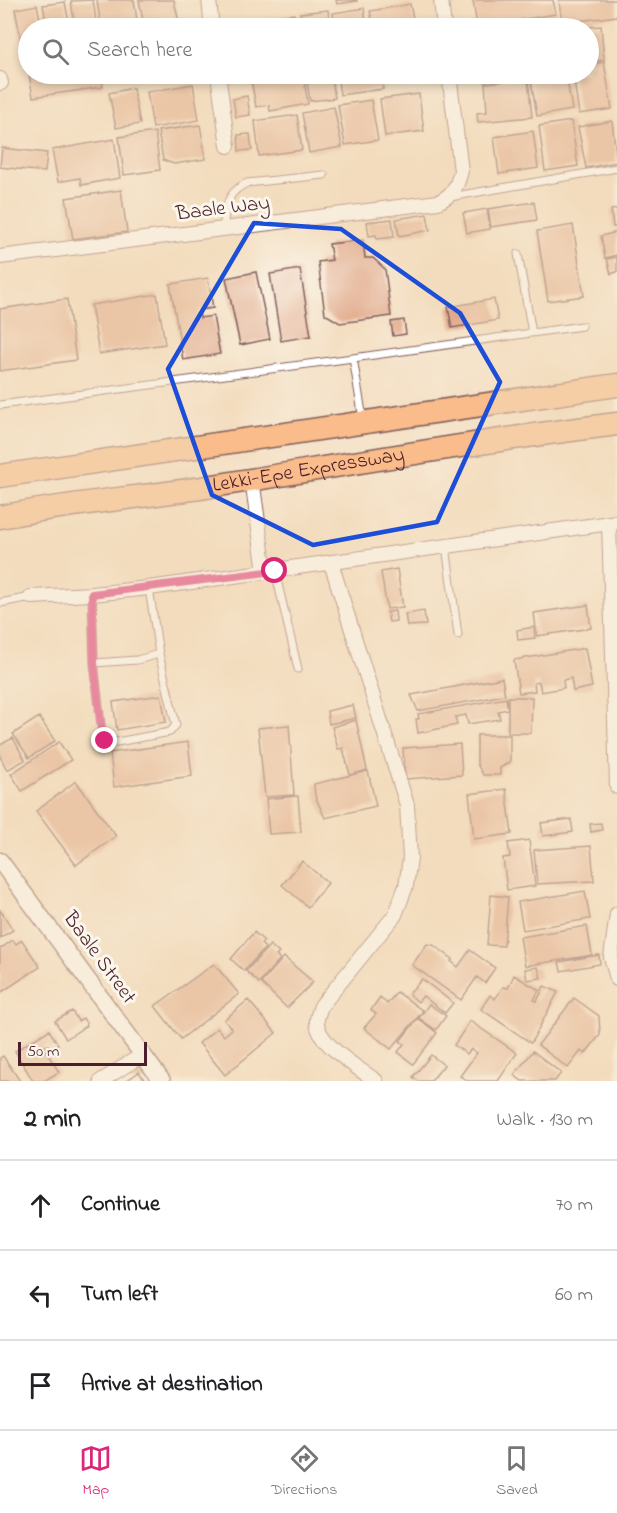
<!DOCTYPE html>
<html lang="en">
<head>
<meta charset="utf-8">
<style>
	body { margin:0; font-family:"Indie Flower",sans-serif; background:#f2f2f2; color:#202124 }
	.scale { position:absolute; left:18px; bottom:15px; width:129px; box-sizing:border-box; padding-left:6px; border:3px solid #4a1f2b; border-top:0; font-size:16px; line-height:21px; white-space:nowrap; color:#4a1f2b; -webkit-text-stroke:4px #fbf7ec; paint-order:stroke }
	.stop { position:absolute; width:18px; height:18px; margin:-14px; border:4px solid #db2777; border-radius:50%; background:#fff }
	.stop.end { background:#db2777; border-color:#fff; box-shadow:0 2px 6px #0008 }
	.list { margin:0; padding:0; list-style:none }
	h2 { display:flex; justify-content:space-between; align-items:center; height:78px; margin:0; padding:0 24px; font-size:26px }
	h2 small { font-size:20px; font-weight:400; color:#757577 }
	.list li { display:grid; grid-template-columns:39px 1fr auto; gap:18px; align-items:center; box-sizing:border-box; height:90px; padding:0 24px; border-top:2px solid #e0e0e0 }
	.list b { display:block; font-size:22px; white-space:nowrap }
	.list em { font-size:20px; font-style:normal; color:#757577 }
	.icon { flex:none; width:33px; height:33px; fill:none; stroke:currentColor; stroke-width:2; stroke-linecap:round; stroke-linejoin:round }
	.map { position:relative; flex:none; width:617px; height:1081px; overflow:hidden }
	.search { position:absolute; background:#fff; box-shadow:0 3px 9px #0003; left:18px; right:18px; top:18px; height:66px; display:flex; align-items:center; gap:15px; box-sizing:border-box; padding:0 21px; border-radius:33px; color:#757577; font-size:22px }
	.sheet { height:348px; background:#fff }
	nav { display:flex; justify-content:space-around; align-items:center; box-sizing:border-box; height:84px; border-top:2px solid #e0e0e0; background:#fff; font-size:16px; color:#757577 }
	nav a { display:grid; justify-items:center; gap:3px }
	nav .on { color:#db2777 }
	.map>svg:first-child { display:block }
	.building { fill:#e1a989 }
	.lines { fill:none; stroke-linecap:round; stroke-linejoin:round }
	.service-casing { stroke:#85615e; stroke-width:9 }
	.minor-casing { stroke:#85615e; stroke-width:16 }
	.tertiary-casing { stroke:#85615e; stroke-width:19 }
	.trunk-casing { stroke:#85615e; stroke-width:25 }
	.service { stroke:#fff; stroke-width:7 }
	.minor { stroke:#fff; stroke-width:14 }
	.tertiary { stroke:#fff; stroke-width:16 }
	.trunk { stroke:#f9bc8a; stroke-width:22 }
	.route { stroke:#db2777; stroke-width:8 }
	.marked { fill:none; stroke:#1d4ed8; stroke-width:4.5; stroke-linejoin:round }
	.labels { text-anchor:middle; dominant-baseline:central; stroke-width:6; stroke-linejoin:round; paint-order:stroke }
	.street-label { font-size:21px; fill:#4a1f2b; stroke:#fbf7ec }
</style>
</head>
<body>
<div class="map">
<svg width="617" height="1081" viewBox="0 0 617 1081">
	<rect width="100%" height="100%" fill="#fbf7ec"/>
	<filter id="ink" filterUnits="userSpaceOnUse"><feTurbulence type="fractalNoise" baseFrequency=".0167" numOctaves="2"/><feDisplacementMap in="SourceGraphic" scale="12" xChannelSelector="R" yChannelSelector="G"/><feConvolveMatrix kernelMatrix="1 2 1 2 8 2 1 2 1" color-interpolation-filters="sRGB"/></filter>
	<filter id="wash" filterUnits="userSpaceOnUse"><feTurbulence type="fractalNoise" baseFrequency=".008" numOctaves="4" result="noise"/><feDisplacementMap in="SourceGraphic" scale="24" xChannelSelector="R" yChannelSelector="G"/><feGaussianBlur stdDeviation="1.35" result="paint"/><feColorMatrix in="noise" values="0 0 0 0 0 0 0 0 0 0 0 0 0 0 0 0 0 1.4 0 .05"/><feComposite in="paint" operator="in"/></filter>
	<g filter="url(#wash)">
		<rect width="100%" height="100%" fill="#f3dcbd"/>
		<g id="blocks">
			<path class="building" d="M93 0 97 28H75L71 1Z
				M97 0H134L138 28H101Z
				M139 0H174L180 27 165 22 144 26Z
				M336 0H357V1L337 4Z
				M473 0H553L556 14 477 27Z
				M559 0H617V16L562 23Z
				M65 2 70 28H47L43 5Z
				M410 4 415 28H374L370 11Z
				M37 5 42 28H28V50L23 51 15 9Z
				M364 8 367 28H335L333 13Z
				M328 10 330 28H302L300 13Z
				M294 14 297 28H244L243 22Z
				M601 26 604 60 588 62V27Z
				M604 62 612 109 579 114 573 74H588V65Z
				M29 74H101L103 87 33 97Z
				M250 74H303L308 104 270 111 269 105 256 107Z
				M306 74H331L335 98 310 101Z
				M337 74H381L383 89 340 95Z
				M387 74H402V75L387 77Z
				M530 74H566L572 110 537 116Z
				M528 79 532 117 478 122 477 113 487 112 485 83Z
				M193 84 199 120 153 128 147 92Z
				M133 88 140 124 116 128 109 93Z
				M419 94 424 131 385 136 380 99Z
				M247 96 250 115 236 117 233 99Z
				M371 100 378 140 345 145 338 105Z
				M334 107 342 147 309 153 302 113Z
				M297 115 302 150 259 156 255 121Z
				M571 121 578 166 545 171 539 126Z
				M612 121 617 162 586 168 578 127Z
				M200 125 206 159 174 164 163 160 158 131Z
				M533 131 538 168 499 174 494 137Z
				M155 132 160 170 124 175 119 137Z
				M250 134 252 150 239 151 238 135Z
				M114 139 120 178 81 185 80 178 58 182 52 150Z
				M2 148 47 153 45 172 0 167Z
				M121 190 127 232 73 239 66 198Z
				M534 202 537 220 491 227 488 209Z
				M487 209 490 229 467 233 463 213Z
				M617 209V227H613L611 210Z
				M427 214 430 230 399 236 396 219Z
				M392 219 394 237 377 239 376 235 369 236 367 222Z
				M573 225 584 296 548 301 537 231Z
				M617 232V255L605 258 601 236Z
				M363 240 365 258H373L385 269 391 316 340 323 325 314 318 262 332 260 329 244Z
				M617 257V272L611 274 607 259Z
				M300 269 311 336 281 341 270 274Z
				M256 272 270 339 240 345 226 278Z
				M208 278 213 308 199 310 200 318 213 316 220 354 183 360 170 284Z
				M157 294 165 344 99 354 91 305Z
				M67 299 76 360 0 371V309Z
				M494 299 498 320 452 328 448 307Z
				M404 320 406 334 393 336 391 322Z
				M397 569 403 607 387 609 381 572Z
				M588 605 591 628 537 636 534 613Z
				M395 611 396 621 389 622 387 612Z
				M424 611 426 625 407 626 405 614Z
				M534 627 535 638 518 640 517 630Z
				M585 648 592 687 573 691 571 678 563 680 564 688 541 692 539 682 534 683 535 691 519 693 514 660Z
				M502 678 505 695 418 711 411 695Z
				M161 695 166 722 117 730 113 702Z
				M508 697H532L531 733H508Z
				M506 698 508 709 498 711 500 719 468 724 466 715 455 717 457 725 418 733 416 719H419L418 714Z
				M353 705 356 718 329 724 327 711Z
				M39 717 55 741 29 758 13 734Z
				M356 720 367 770 350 775 343 748 338 749 332 727Z
				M289 725 294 795 265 797 258 728Z
				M477 735H510V762L500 768V775H483L477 764Z
				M13 738 25 760 7 770 0 756V745Z
				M59 742 71 760 22 791 11 774Z
				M188 742 192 776 114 787 110 753Z
				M460 744 462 775 405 779 403 748Z
				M368 771 376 806 325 818 315 796 314 784Z
				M76 781 116 836 76 865 36 811Z
				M506 789 512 834 474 839 469 794Z
				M298 796 301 832 269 834 266 799Z
				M571 819 573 832 543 836 541 823Z
				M601 823 602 830 591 832 590 824Z
				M529 840 535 886 507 890 503 858 510 857 508 843Z
				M591 846 594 881 537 884 534 850Z
				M302 861 328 883 308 907 282 885Z
				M585 891 590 919 523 930 518 902Z
				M491 895 508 897 504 946 487 945Z
				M0 910 13 930 0 938Z
				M587 926 592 955 525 966 520 937Z
				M254 932 264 941 261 944 265 948 244 971 231 959Z
				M13 940 16 944 22 940 40 967 0 993V949Z
				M427 944 433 945 453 959 451 961 458 967 470 950 495 968 485 983 477 977 461 1000 412 965Z
				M270 945 279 953 276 956 280 959 259 983 246 971Z
				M599 955 600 964 561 971 559 962Z
				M284 957 313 982 287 1008 261 983Z
				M214 964 239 994 181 1039 155 1006Z
				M538 967 541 978 527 980 525 969Z
				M514 975 539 990 534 1000 537 1001 544 986 558 992 531 1043 481 1009 490 995 495 999 503 987 508 988Z
				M422 979 453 1003 445 1013 423 996 418 1002 409 994Z
				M397 992 423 1011 391 1049 364 1028 376 1014 371 1010 380 997 387 1004Z
				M574 998 599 1016 600 1035 585 1054 581 1051 568 1068 538 1045Z
				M248 1000 276 1033 225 1075 199 1043 217 1028 224 1036 232 1029 224 1020Z
				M429 1004 446 1016 436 1030 419 1018Z
				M72 1011 78 1021 83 1018 87 1025 66 1039 55 1021Z
				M418 1018 437 1033 413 1064 398 1052 404 1044 400 1041Z
				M470 1021 517 1053 498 1081H468L460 1076 477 1053 471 1049 467 1054 454 1045Z
				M49 1030 58 1044 50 1049 48 1045 43 1047 59 1072 44 1081H33L15 1051Z
				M533 1051 561 1073 555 1081H522L514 1075Z
				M431 1055 444 1065 431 1081H418L413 1077Z
				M3 1056 20 1081H0V1058Z
				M139 1072 145 1081H126Z"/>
		</g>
	</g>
	<g filter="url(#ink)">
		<use href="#blocks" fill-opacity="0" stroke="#85615e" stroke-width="1.5"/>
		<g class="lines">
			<defs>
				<path id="service" d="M450 197 617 168
					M223 230C226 208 225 193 247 183L324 175
					M518 254 532 333
					M353 358 582 326
					M0 405 353 358 363 419
					M446 546 458 635
					M275 571 298 669
					M92 594 94 663 137 660 159 654 149 588
					M0 603 31 597
					M94 663 102 734 105 741 117 742 170 732 176 725 159 654"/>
				<path id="minor" d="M209 0 212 28
					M441 0 444 28
					M218 74 228 146
					M0 79 1 83
					M0 257 438 202C453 195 457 187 461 171L449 74
					M252 479 265 572
					M609 523 617 787
					M331 563 407 805 410 858 406 886 395 915 321 1006C320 1010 317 1016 317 1020 315 1043 360 1069 376 1081
					M31 597 92 594 149 588 617 522
					M617 914 611 957 617 979
					M101 1081 142 1055"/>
				<path id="tertiary" d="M0 861 162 1081"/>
				<g id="trunk">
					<path d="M0 476 617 385"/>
					<path id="s1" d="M0 517C69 503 138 498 207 487 344 465 480 441 617 424"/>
				</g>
			</defs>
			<use href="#service" class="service-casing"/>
			<use href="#minor" class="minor-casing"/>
			<use href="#tertiary" class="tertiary-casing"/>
			<use href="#trunk" class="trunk-casing"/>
			<use href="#service" class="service"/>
			<use href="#minor" class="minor"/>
			<use href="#tertiary" class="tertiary"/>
			<use href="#trunk" class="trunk"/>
		</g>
	</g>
	<g class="lines" filter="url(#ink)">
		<path class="route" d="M105 741 102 734 94 663 92 594 275 571"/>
	</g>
	<path d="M0 0H617V1081H0ZM254 223 341 229 460 313 500 382 437 522 313 545 212 495 168 369Z" fill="#f3dcbd" fill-opacity=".55" fill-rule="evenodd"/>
	<path class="marked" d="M254 223 341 229 460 313 500 382 437 522 313 545 212 495 168 369Z"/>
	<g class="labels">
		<g class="street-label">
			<text transform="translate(223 209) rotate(-7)">Baale Way</text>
			<text stroke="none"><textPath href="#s1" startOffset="312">Lekki-Epe Expressway</textPath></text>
			<text transform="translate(99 958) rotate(54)">Baale Street</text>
		</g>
	</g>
</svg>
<div class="scale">50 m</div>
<div class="stop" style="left:275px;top:571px"></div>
<div class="stop end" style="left:105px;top:741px"></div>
<div class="search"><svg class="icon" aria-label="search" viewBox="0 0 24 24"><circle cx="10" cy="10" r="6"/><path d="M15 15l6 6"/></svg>Search here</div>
</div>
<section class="sheet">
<h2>2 min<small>Walk · 130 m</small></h2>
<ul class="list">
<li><svg class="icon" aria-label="ahead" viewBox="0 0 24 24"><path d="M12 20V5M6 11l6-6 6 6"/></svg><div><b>Continue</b></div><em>70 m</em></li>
<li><svg class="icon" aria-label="left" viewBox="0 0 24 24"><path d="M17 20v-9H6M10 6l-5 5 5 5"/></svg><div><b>Turn left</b></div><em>60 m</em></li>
<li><svg class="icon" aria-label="arrive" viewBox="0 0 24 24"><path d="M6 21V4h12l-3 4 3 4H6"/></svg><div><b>Arrive at destination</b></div></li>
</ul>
</section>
<nav>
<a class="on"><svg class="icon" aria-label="map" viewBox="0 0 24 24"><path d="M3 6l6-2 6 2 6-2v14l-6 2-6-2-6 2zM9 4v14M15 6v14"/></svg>Map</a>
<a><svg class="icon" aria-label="directions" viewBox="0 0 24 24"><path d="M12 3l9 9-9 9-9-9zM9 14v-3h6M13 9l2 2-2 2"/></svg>Directions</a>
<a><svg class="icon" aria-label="saved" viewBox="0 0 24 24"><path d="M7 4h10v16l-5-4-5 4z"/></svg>Saved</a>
</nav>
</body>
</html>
